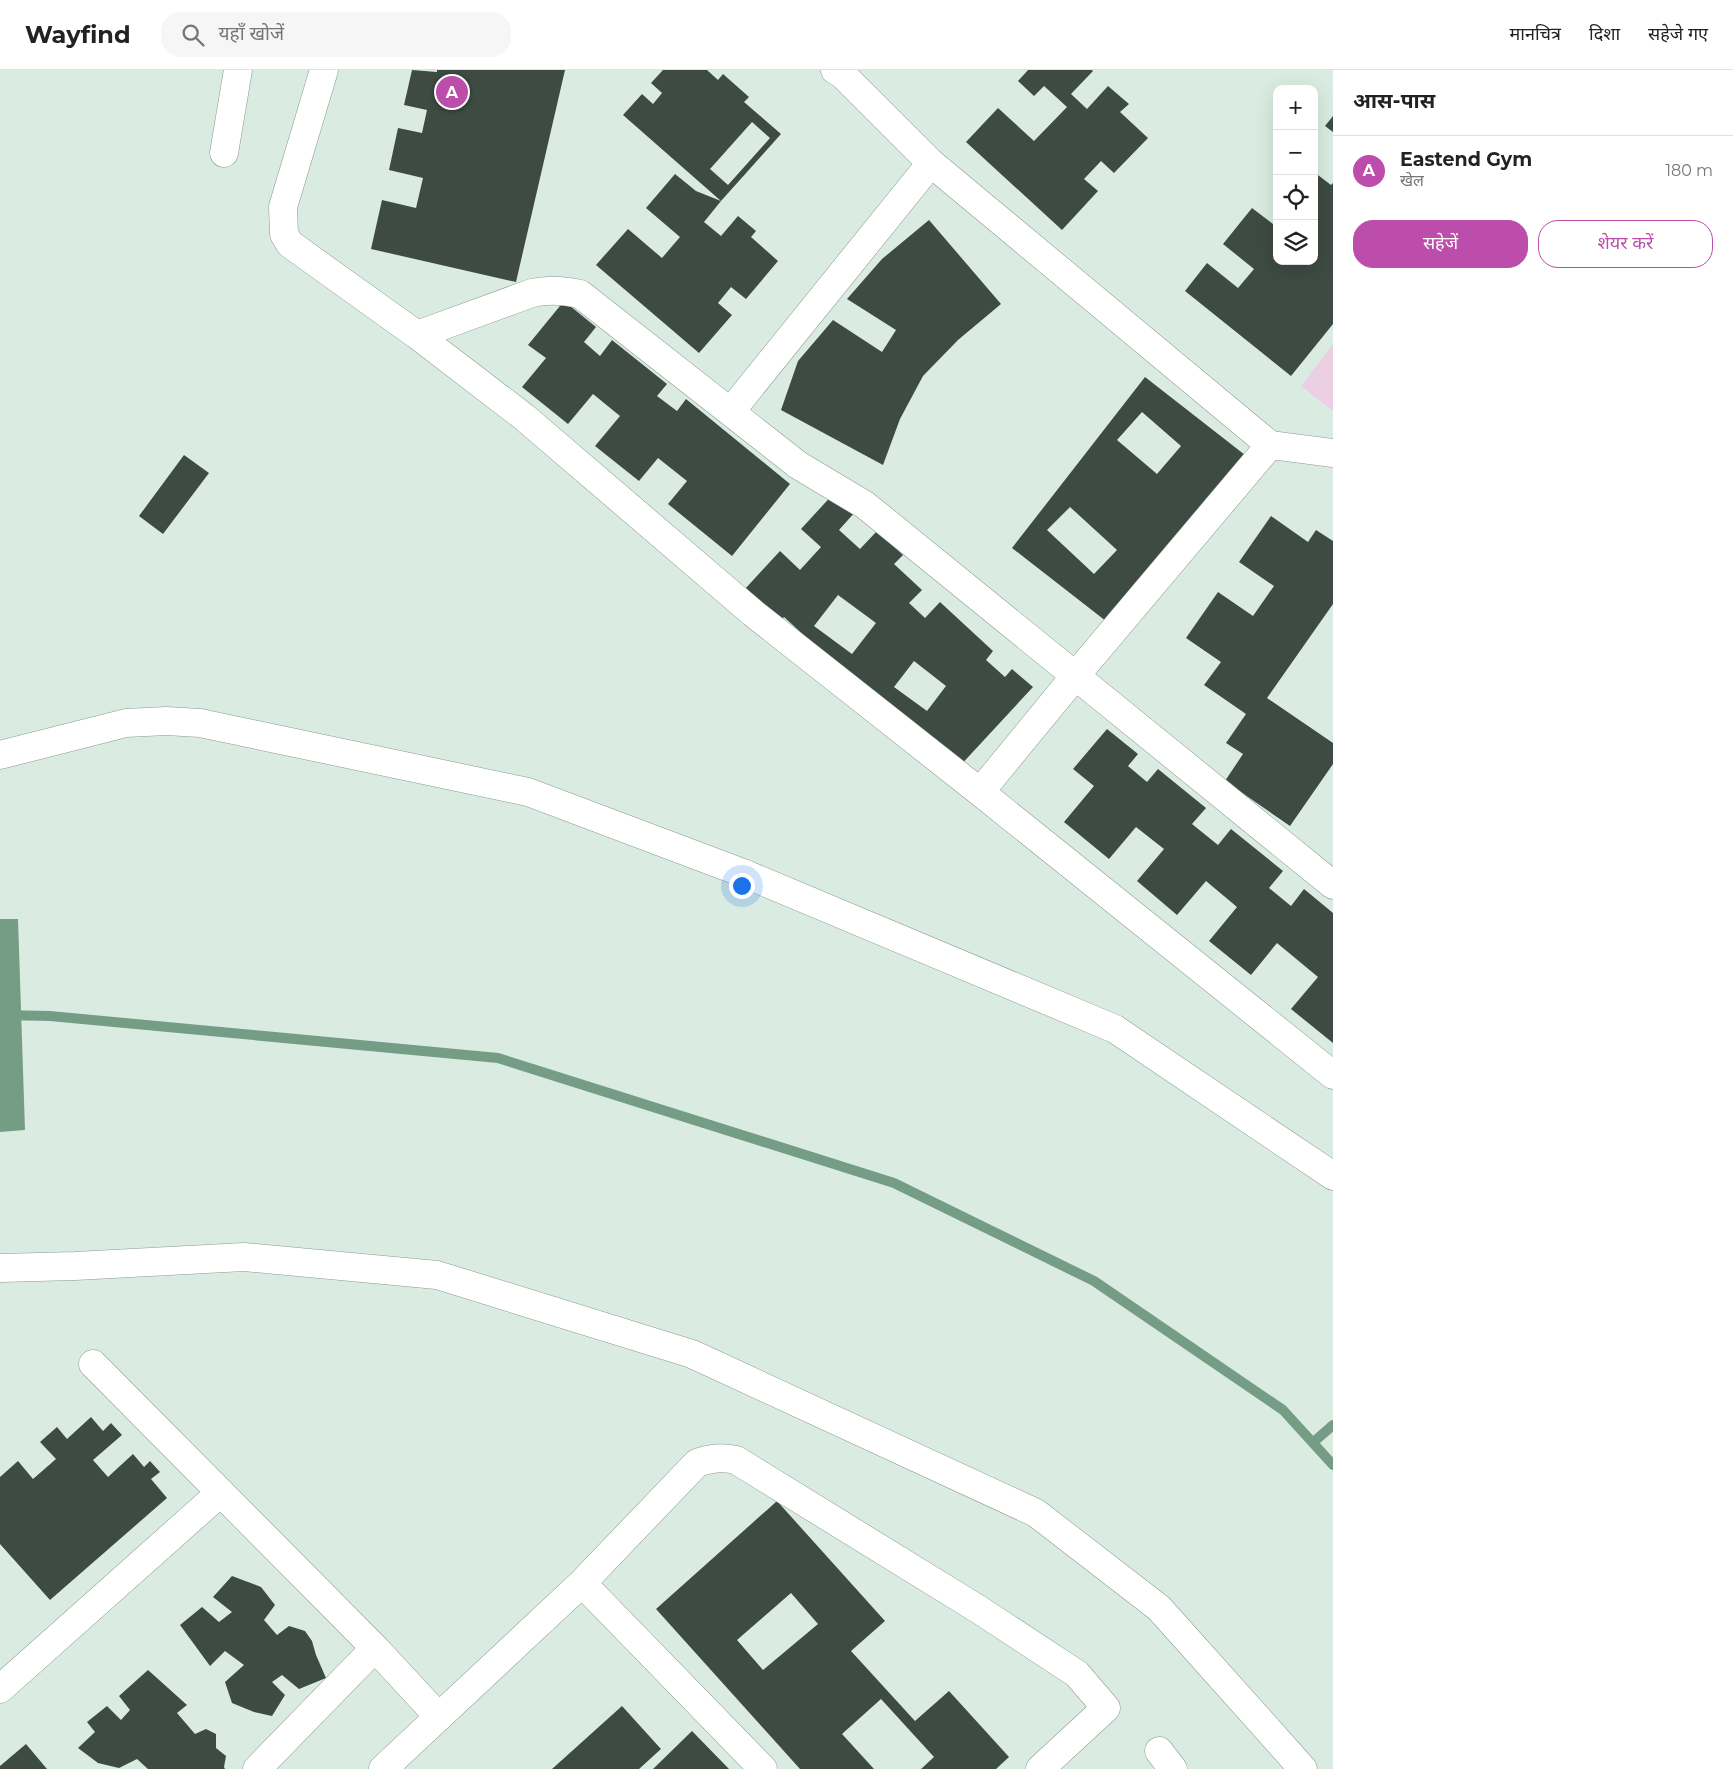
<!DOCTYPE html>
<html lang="hi">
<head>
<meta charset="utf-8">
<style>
	body { margin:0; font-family:Montserrat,"Noto Sans Devanagari",sans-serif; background:#f6f6f6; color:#222 }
	.controls { position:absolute; right:15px; top:15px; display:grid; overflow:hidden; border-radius:10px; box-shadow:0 5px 20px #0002 }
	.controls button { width:45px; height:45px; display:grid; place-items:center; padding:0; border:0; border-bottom:1px solid #e0e0e0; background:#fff; color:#222; font:25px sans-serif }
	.you { position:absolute; left:741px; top:815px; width:18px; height:18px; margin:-12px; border:4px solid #fff; border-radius:50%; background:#1a73e8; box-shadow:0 0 0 8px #1a73e833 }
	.badge { display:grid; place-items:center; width:32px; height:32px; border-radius:50%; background:#bc4daa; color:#fff; font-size:16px; font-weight:700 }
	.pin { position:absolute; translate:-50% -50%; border:2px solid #fff; box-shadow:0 1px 5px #0006 }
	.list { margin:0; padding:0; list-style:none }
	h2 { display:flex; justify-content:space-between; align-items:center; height:65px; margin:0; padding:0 20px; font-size:21px }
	h2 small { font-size:16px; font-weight:400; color:#767676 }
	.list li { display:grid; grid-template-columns:32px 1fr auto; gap:15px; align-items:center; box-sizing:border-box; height:70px; padding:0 20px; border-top:1px solid #e0e0e0 }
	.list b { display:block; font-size:19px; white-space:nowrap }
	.list p { margin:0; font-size:16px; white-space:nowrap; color:#767676 }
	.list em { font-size:16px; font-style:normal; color:#767676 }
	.actions { display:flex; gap:10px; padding:15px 20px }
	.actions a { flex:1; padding:11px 0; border:1px solid #bc4daa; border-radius:20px; text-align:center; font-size:18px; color:#bc4daa }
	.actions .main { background:#bc4daa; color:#fff }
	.icon { flex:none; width:28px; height:28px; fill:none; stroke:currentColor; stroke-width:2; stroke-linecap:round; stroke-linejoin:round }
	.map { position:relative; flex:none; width:1333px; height:1699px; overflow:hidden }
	header { display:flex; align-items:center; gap:30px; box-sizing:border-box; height:70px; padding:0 25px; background:#fff; border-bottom:1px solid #e0e0e0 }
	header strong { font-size:24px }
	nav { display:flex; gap:28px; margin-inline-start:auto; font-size:18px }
	.search { width:350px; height:45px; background:#f6f6f6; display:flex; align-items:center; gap:12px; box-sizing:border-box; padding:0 18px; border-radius:20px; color:#767676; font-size:19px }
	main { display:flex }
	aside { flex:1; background:#fff }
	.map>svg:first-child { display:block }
	.green { fill:#ebd0e4 }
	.water { fill:#759d86 }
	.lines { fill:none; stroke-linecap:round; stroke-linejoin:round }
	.stream { stroke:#759d86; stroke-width:10 }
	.building { fill:#3d4b43; fill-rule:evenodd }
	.street-casing { stroke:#8a9a91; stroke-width:29 }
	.secondary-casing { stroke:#8a9a91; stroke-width:29 }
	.street { stroke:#fff; stroke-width:28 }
	.secondary { stroke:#fff; stroke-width:28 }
</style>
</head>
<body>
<header>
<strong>Wayfind</strong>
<div class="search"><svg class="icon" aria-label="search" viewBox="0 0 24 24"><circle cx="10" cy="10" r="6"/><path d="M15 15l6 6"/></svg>यहाँ खोजें</div>
<nav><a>मानचित्र</a><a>दिशा</a><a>सहेजे गए</a></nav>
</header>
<main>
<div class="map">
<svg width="1333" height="1699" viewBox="0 0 1333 1699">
	<rect width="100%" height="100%" fill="#daece1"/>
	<path class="green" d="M1333 274V341L1301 316Z"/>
	<path class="water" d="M0 849H18L25 1060 0 1062Z"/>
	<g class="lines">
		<path class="stream" d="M0 945 50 946 498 988 894 1113 1094 1211 1283 1340 1333 1395
			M1317 1369 1333 1355"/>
	</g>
	<path class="building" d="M412 0 437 2V0H565L516 212 371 179 382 130 416 138 423 108 389 100 398 58 422 63 427 40 404 35Z
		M663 0H707L718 10 723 4 749 27 744 32 781 64 721 131 623 45 642 24 653 34 662 23 651 13ZM752 52 770 68 728 115 710 99Z
		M1028 0H1092L1093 1 1071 24 1087 39 1108 16 1129 34 1120 42 1148 68 1114 103 1101 91 1084 109 1098 121 1062 160 966 72 998 38 1034 71 1067 37 1044 16 1034 26 1018 11Z
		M1333 46V62L1325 56Z
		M1314 102 1331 115 1333 113V254L1291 306 1185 221 1207 193 1238 218 1254 199 1223 174 1252 138 1273 154 1277 148V191H1314Z
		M675 104 696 121 721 131 704 152 721 166 738 146 756 161 751 167 778 191 746 229 731 217 718 233 732 245 699 283 596 195 628 159 662 188 680 167 646 138Z
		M929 150 1001 234 958 270 923 306 900 349 883 395 781 340 798 291 833 250 882 282 896 260 847 229 882 189Z
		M564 231 596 257 584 272 600 286 612 270 667 314 657 326 677 341 686 329 790 414 732 486 668 434 687 411 658 388 639 411 595 376 620 346 593 324 568 354 522 317 546 288 528 275Z
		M1145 307 1245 385 1111 555 1012 478ZM1142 342 1181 376 1157 404 1117 370ZM1070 437 1117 480 1094 504 1047 460Z
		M184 385 209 403 163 464 139 446Z
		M835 422 856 441 839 460 860 479 877 461 903 485 894 494 922 520 909 533 925 548 940 532 993 581 986 590 1005 607 1012 599 1033 617 958 698 889 643 784 547 780 551 745 519 780 481 800 500 821 477 801 459ZM838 525 876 553 852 584 814 556ZM914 591 946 616 927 641 894 617Z
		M1271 446 1308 472 1316 460 1333 471V534L1267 628 1333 673V694L1290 756 1225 711 1243 684 1226 673 1246 644 1204 615 1221 592 1186 568 1218 522 1253 546 1274 516 1239 492Z
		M1107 659 1138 684 1128 696 1147 712 1158 699 1206 738 1192 754 1218 775 1231 759 1283 801 1269 818 1291 836 1304 819 1333 843V973L1291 939 1318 907 1277 873 1251 905 1209 871 1237 837 1206 811 1177 845 1137 811 1164 779 1136 757 1109 789 1064 752 1094 716 1073 699Z
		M91 1347 103 1361 111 1353 122 1365 93 1390 108 1407 133 1384 144 1397 150 1391 160 1402 151 1409 167 1428 50 1530 0 1474V1407L18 1391 33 1409 56 1389 40 1372 57 1357 67 1369Z
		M777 1431 885 1551 851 1581 915 1651 949 1621 1009 1687 996 1699H921L934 1687 881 1629 842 1664 874 1699H800L656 1539ZM791 1523 818 1554 763 1600 737 1570Z
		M232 1506 261 1517 275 1535 264 1550 277 1565 289 1556 305 1561 312 1571 316 1585 326 1608 299 1619 282 1605 272 1612 285 1625 272 1646 254 1642 232 1633 225 1612 244 1595 225 1581 210 1596 180 1555 202 1537 219 1552 232 1542 213 1527Z
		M148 1600 187 1635 177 1643 195 1664 206 1659 216 1664V1678L226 1686 224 1697 225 1699H148L137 1689 119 1698 98 1693 78 1678 95 1662 87 1652 107 1636 121 1650 130 1640 119 1626Z
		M622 1636 661 1679 639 1699H552Z
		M692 1661 729 1699H653Z
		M26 1674 47 1699H0V1696Z"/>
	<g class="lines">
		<defs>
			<path id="street" d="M324 0 283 137 284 164 290 174 417 265 524 347 753 543 980 722 1333 1005
				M835 0 842 4 931 93 1270 375 1333 383
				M224 83 238 0
				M417 265 532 223C549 219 563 220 580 224L798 395 865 435 1333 815
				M731 341 931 93
				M0 685 126 653 166 651 200 653 528 722 743 803 1115 959 1333 1106
				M980 722 1076 605 1270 375
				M93 1294 375 1578 439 1647
				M582 1513 763 1699
				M0 1619 220 1423
				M1159 1681 1173 1699
				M257 1699 375 1578
				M383 1699 582 1513 697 1393C711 1388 721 1387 736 1390L978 1539 1077 1604 1106 1638 1040 1699"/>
			<path id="secondary" d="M0 1198 75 1196 244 1187 437 1205 692 1284 1036 1443 1159 1538 1303 1699"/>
		</defs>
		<use href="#street" class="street-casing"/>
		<use href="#secondary" class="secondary-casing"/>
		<use href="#street" class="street"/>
		<use href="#secondary" class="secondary"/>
	</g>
</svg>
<div class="controls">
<button>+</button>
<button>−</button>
<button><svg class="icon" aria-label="locate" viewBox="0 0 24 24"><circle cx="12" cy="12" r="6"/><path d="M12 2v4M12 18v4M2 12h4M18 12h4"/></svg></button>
<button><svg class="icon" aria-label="layers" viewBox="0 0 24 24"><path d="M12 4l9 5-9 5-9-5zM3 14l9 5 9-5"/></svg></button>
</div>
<div class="you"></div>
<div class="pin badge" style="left:452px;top:22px">A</div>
</div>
<aside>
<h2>आस-पास<small></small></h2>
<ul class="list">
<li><span class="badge">A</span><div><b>Eastend Gym</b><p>खेल</p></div><em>180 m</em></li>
</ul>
<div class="actions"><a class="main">सहेजें</a><a>शेयर करें</a></div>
</aside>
</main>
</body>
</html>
